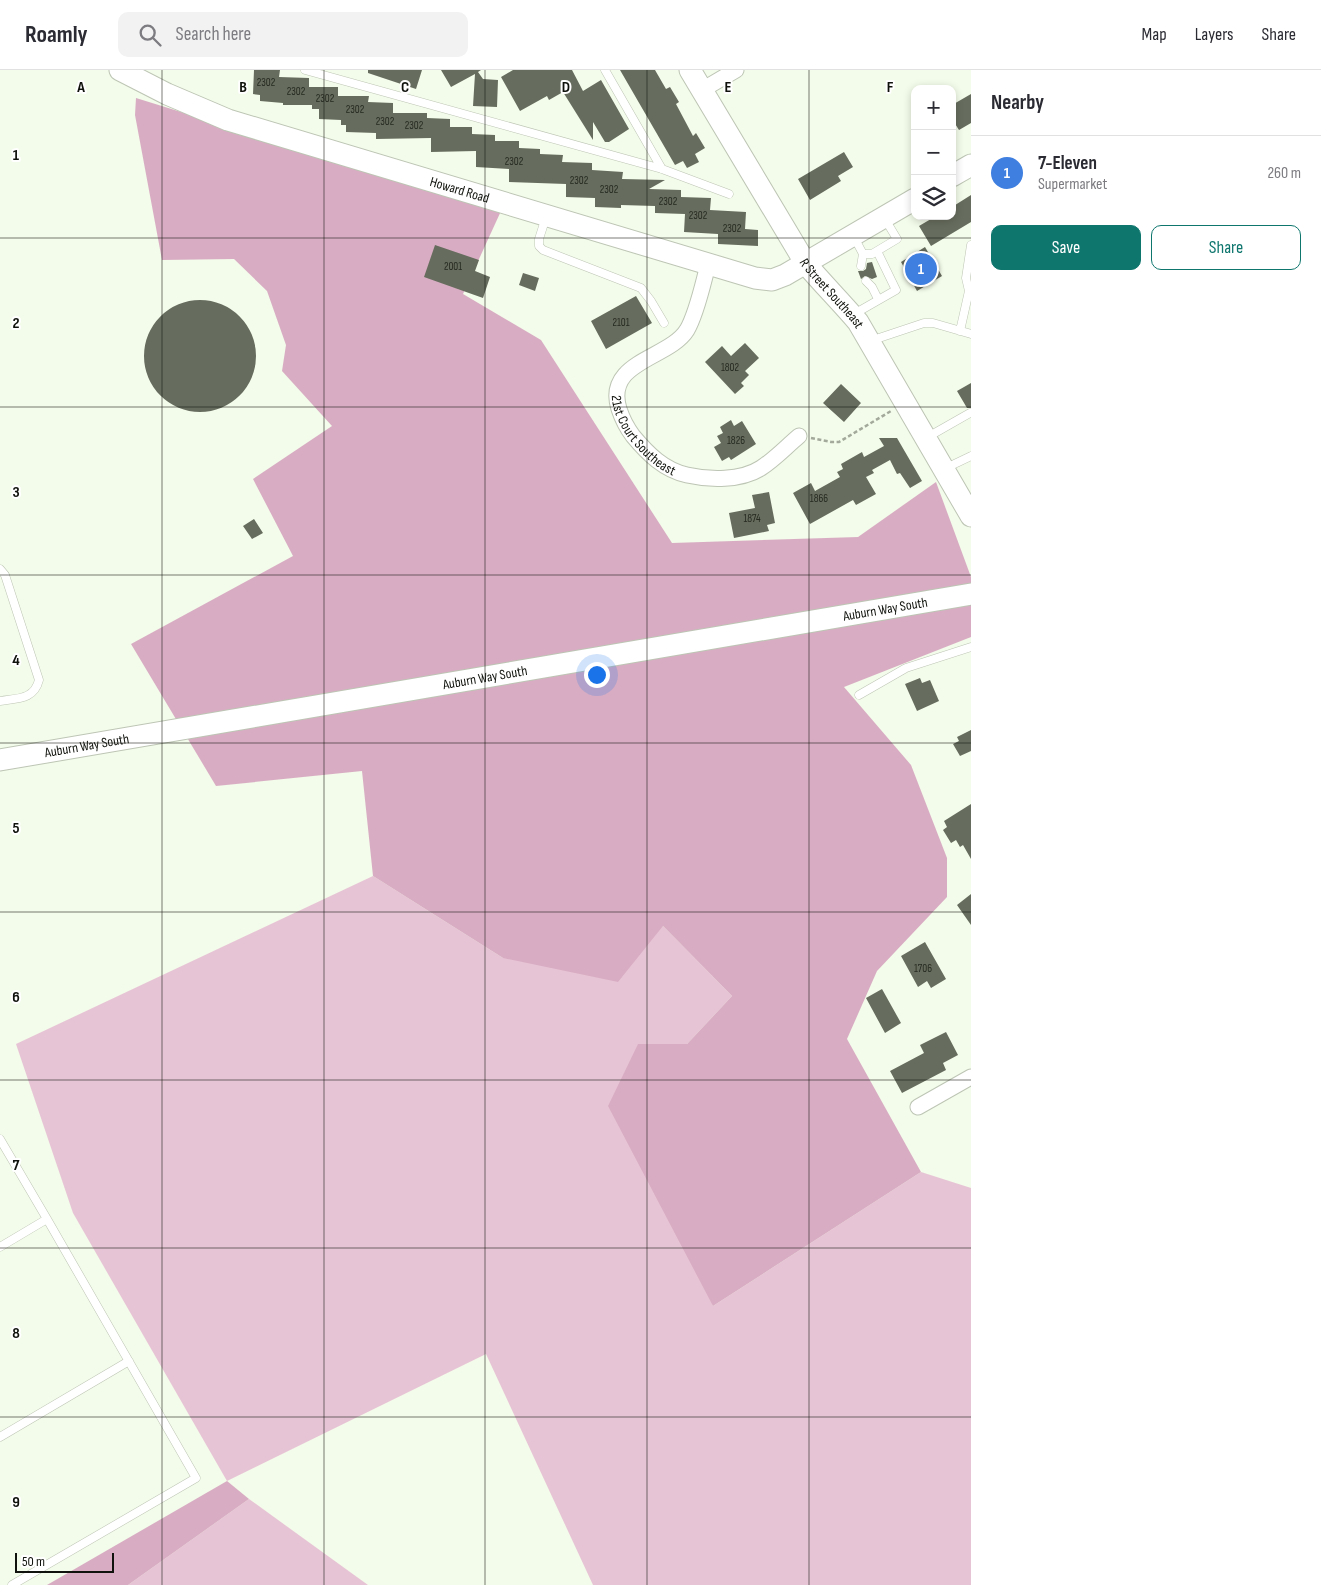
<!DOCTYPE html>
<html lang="en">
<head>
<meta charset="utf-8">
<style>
	body { margin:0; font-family:"Sofia Sans Condensed",sans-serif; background:#f2f2f3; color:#2b2b33 }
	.controls { position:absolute; right:15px; top:15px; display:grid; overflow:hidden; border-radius:10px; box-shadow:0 2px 8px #0003 }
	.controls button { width:45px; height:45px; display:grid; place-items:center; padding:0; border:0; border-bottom:1px solid #e1e1e2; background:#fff; color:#2b2b33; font:25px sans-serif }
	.scale { position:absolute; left:15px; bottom:12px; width:99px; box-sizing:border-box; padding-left:5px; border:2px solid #10130d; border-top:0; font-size:14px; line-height:18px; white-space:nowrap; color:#10130d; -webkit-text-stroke:4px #fff; paint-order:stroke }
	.you { position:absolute; left:596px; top:604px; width:18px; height:18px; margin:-12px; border:4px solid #fff; border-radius:50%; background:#1a73e8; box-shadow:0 0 0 8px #1a73e833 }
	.badge { display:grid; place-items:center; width:32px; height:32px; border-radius:50%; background:#0f766e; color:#fff; font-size:16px; font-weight:700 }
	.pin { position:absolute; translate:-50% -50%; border:2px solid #fff; box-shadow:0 1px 5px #0006 }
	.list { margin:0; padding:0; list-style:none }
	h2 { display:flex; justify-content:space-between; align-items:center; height:65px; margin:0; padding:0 20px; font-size:21px }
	h2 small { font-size:16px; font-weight:400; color:#7c7c81 }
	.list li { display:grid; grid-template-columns:32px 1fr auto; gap:15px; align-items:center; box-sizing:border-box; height:75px; padding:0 20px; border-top:1px solid #e1e1e2 }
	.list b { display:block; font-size:19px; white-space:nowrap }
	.list p { margin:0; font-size:16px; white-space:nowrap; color:#7c7c81 }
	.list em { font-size:16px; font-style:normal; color:#7c7c81 }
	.actions { display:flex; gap:10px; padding:15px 20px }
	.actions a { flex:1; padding:11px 0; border:1px solid #0f766e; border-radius:10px; text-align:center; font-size:18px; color:#0f766e }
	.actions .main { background:#0f766e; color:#fff }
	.icon { flex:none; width:28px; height:28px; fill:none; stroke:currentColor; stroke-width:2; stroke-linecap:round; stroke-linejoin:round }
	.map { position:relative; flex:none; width:971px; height:1515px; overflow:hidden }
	header { display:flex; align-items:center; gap:30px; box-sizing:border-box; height:70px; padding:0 25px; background:#fff; border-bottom:1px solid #e1e1e2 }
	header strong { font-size:24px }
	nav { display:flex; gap:28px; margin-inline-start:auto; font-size:18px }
	.search { width:350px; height:45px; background:#f2f2f3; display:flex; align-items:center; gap:12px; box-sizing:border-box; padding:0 18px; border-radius:10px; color:#7c7c81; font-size:19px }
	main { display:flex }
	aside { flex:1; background:#fff }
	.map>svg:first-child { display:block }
	.green { fill:#e7c4d5 }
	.forest { fill:#d8adc3 }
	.building { fill:#676d5e }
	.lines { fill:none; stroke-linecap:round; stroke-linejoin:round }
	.lane-casing { stroke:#bdc5b4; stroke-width:9 }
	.street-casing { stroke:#bdc5b4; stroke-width:17 }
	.secondary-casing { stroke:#bdc5b4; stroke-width:23 }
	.path { stroke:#a3aa9c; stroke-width:2.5; stroke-dasharray:4 2.5; stroke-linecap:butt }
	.lane { stroke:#fff; stroke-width:8 }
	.street { stroke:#fff; stroke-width:15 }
	.secondary { stroke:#fff; stroke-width:21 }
	.grid { fill:none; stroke:#10130d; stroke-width:1; stroke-opacity:0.55 }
	.labels { text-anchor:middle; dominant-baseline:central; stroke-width:4; stroke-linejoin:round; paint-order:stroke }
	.number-label { font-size:11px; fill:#262a21 }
	.street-label { font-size:14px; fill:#10130d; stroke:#fff }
	.grid-label { font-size:16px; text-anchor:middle; font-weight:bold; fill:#10130d; stroke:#fff; stroke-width:4; stroke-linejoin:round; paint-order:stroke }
</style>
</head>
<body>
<header>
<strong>Roamly</strong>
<div class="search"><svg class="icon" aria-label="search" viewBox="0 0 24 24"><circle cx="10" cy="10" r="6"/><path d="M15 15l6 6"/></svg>Search here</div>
<nav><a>Map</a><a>Layers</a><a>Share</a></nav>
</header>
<main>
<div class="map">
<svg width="971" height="1515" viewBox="0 0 971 1515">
	<rect width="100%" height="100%" fill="#f3fbea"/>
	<path class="green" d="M373 806 503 888 663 856 732 926 687 974H638L713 1236 921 1102 971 1118V1515H593L486 1284 227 1411 73 1143 16 974Z
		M249 1429 368 1515H128Z"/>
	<path class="forest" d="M136 28 501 141 463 224 541 270 672 473 858 467 936 412 971 507V567L844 617 911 695 947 788V827L877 901 847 969 921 1102 713 1236 608 1036 638 974H687L732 926 663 856 618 912 503 888 373 806 362 701 216 716 131 574 293 486 253 409 332 356 282 301 286 275 267 221 234 189 162 190 135 45Z
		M227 1411 249 1429 128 1515H47Z"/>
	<path class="building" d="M254 0H280L279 7 309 8V17H338V26H369L368 32 393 33V43H427V48L450 49V57H472V64L495 65V71H519V78L540 79V84L563 85 562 92 592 93V100L623 102 622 109 665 110 649 119 681 120V127L711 128 710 140 746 142 745 159 758 160V176L718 174V164L684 162 685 144 655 143V136L621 135V138L595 137V128L566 127V114L509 112V99L476 97V81L431 82V68L376 69V63L346 62V55H341V50L319 49V39H312V35H283V33L260 31V25L253 24Z
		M368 0H422L416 19 368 3Z
		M441 0H481L478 2 483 9 498 10 497 37 473 36 475 4 451 17Z
		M513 0H572L583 21 601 10 629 59 609 72H605L593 52V70L563 22 549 30 547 26 520 41 501 7Z
		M620 0H655L666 19 670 17 679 32 676 34 693 66 696 63 705 78 695 84 699 92 687 98 683 91 675 95Z
		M971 24V53L959 60 952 49V35Z
		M844 82 853 97 838 106 841 111 810 130 798 109Z
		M971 125V152L931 176 919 156 936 146H952V137Z
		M435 175 479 190 475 201 490 207 483 228 424 207Z
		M925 177 942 206 917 221 901 192Z
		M872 192 877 207 872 209 865 206 861 209 858 201H863L866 199 867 193Z
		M523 203 539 208 535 221 519 215Z
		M636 226 652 253 606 279 591 251Z
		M144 286a56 56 0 1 1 112 0a56 56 0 1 1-112 0Z
		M745 273 759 288 745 301 749 305 741 313 744 316 735 324 705 292 722 276 731 286Z
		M971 313V338H967L957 321Z
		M841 314 861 333 844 352 823 333Z
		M731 350 734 356 742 351 756 374 731 390 729 387 722 391 714 377 721 373 717 366 723 363 720 357Z
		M879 368H897L922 411 910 418 900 403 897 404 890 390 872 400 874 403 866 407 876 424 856 435 853 430 810 454 793 423 811 413 815 421 840 407 837 402 843 399 841 394 862 382 864 387 884 376Z
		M769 422 775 453 767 455 769 461 734 468 729 443 755 438 752 425Z
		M254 449 263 463 252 469 243 456Z
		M920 608 922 613 930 610 939 631 917 641 905 614Z
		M971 660V681L960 686 953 674 959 671 957 667Z
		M971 734V789L963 775 960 777 956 770 951 773 943 760 947 757 944 751Z
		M971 824V855L957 835Z
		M925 872 946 909 931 918 927 911 918 917 901 886Z
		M882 919 901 953 885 963 866 928Z
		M946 962 958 985 943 993 946 1000 902 1023 890 1001 924 983 920 975Z"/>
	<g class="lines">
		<defs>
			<path id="lane" d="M305 0 662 99 729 124
				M605 0 662 99
				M546 147 539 169V176L543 180 641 218 651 231 664 253
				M854 167 863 184H872L897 169 885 149
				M861 196 863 184
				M866 211 872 217 878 229
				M854 244 896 220 877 181
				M960 261 969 221 966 208 971 175
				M870 271 924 253H933L971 264
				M926 368 970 343
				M946 398 971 386
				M0 499 5 505 39 610C34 630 17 628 0 631
				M859 625 906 598 971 577
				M0 1069 47 1149
				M0 1177 47 1149 196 1408 12 1515
				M0 1367 129 1291"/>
			<g id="street">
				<path d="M702 20 736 0"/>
				<path id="s1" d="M708 195C703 213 697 243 687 260 669 289 604 291 619 339 622 348 627 358 633 366 648 384 664 400 687 405 709 410 741 411 761 398 775 389 787 376 799 366"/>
				<path d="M918 1037 971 1007"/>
			</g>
			<g id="secondary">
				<path id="s2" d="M120 0 167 24 228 50 755 208 772 210 785 205 915 129"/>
				<path id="s3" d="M690 0 806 194C823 214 841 232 858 252L971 446"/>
				<path d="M952 106 971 95"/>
				<path id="s4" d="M0 690 971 524"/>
			</g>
		</defs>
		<use href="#lane" class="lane-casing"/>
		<use href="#street" class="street-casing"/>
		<use href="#secondary" class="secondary-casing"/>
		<path class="path" d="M811 368 831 372H839L891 341"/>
		<use href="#lane" class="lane"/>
		<use href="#street" class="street"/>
		<use href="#secondary" class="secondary"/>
	</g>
	<path class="grid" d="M162 0V1515M324 0V1515M485 0V1515M647 0V1515M809 0V1515M0 168H971M0 337H971M0 505H971M0 673H971M0 842H971M0 1010H971M0 1178H971M0 1347H971"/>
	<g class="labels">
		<g class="number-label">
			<text x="266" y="12">2302</text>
			<text x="296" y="21">2302</text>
			<text x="325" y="28">2302</text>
			<text x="355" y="39">2302</text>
			<text x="385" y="51">2302</text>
			<text x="414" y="55">2302</text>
			<text x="514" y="91">2302</text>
			<text x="579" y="110">2302</text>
			<text x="609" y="119">2302</text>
			<text x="668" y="131">2302</text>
			<text x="698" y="145">2302</text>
			<text x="732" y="158">2302</text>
			<text x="453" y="196">2001</text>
			<text x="621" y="252">2101</text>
			<text x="730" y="297">1802</text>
			<text x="736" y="370">1826</text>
			<text x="819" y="428">1866</text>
			<text x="752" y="448">1874</text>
			<text x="923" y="898">1706</text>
		</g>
		<g class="street-label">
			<text stroke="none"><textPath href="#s2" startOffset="361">Howard Road</textPath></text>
			<text stroke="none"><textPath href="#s3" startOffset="265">R Street Southeast</textPath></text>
			<text stroke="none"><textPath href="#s1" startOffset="218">21st Court Southeast</textPath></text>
			<text stroke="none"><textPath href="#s4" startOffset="898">Auburn Way South</textPath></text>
			<text stroke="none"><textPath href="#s4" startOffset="492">Auburn Way South</textPath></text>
			<text stroke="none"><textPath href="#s4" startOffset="88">Auburn Way South</textPath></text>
		</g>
	</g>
	<g class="grid-label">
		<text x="81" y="22">A</text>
		<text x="243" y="22">B</text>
		<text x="405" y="22">C</text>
		<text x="566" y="22">D</text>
		<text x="728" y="22">E</text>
		<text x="890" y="22">F</text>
		<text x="16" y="90">1</text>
		<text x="16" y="258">2</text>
		<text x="16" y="427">3</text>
		<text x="16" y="595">4</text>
		<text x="16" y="763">5</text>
		<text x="16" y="932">6</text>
		<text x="16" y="1100">7</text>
		<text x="16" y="1268">8</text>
		<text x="16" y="1437">9</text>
	</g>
</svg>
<div class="controls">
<button>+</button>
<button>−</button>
<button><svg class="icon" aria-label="layers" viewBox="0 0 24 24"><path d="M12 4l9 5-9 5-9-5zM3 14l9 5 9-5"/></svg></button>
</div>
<div class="scale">50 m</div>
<div class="you"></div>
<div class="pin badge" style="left:921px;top:199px;background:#3f7fe0">1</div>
</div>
<aside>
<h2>Nearby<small></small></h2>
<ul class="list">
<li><span class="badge" style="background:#3f7fe0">1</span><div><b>7-Eleven</b><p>Supermarket</p></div><em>260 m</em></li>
</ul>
<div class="actions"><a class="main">Save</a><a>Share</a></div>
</aside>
</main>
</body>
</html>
